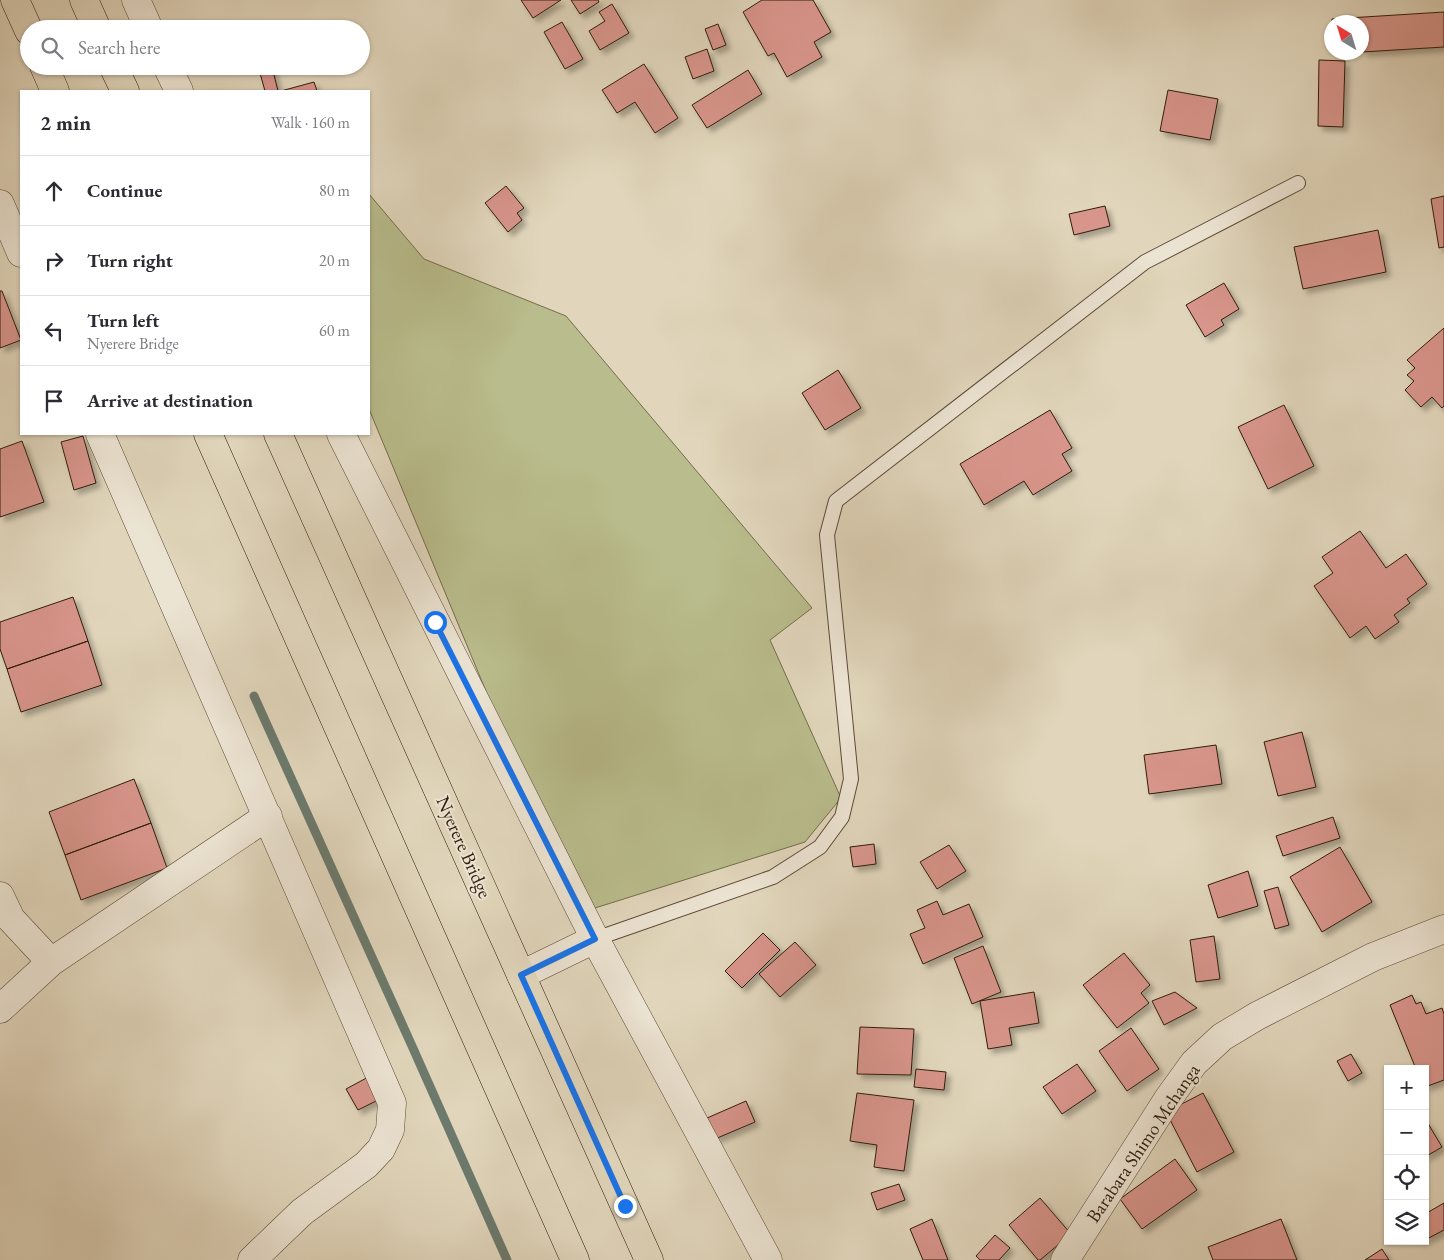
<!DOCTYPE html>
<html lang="en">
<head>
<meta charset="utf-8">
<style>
	body { margin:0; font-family:"EB Garamond",serif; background:#f2f2f3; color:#2b2b33 }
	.controls { position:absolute; right:15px; bottom:15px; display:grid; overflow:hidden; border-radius:0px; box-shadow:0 1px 4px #0004 }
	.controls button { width:45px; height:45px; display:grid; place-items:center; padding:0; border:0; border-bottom:1px solid #e1e1e2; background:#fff; color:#2b2b33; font:25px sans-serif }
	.compass { position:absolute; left:1324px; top:15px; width:45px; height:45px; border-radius:50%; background:#fff; box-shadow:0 1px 4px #0004; rotate:322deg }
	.stop { position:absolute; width:15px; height:15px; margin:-11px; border:4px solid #1a73e8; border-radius:50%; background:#fff }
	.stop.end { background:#1a73e8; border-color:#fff; box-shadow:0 1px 5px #0008 }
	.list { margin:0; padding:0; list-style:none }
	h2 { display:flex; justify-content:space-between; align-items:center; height:65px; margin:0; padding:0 20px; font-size:21px }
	h2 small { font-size:16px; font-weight:400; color:#7c7c81 }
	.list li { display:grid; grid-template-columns:32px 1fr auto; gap:15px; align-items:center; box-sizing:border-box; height:70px; padding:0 20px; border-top:1px solid #e1e1e2 }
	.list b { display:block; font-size:19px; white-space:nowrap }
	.list p { margin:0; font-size:16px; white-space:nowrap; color:#7c7c81 }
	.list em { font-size:16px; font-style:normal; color:#7c7c81 }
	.icon { flex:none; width:28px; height:28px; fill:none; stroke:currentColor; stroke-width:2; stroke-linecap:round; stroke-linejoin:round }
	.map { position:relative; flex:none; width:1444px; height:1260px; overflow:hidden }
	.search { position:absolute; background:#fff; box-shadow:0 1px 4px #0004; left:20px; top:20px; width:350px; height:55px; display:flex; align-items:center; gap:12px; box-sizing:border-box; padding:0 18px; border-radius:28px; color:#7c7c81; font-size:19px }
	.panel { position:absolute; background:#fff; box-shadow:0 1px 4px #0004; left:20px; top:90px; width:350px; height:345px; border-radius:0px }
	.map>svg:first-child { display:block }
	.grass { fill:#b9bc8c; stroke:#746c4c }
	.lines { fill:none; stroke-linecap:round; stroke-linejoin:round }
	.stream { stroke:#6c7a6d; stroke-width:9 }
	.building { fill:#d8958b; stroke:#2f1c0c; filter:url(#shadow) }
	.lane-casing { stroke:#5c4a38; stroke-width:16 }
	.street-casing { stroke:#5c4a38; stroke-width:29 }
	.primary-casing { stroke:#2f1c0c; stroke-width:29 }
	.lane { stroke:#ece4d3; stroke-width:14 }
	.street { stroke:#ece4d3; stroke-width:28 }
	.primary { stroke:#e1d6bc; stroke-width:28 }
	.route { stroke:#1a73e8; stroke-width:6 }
	.labels { text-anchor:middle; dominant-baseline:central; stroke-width:4; stroke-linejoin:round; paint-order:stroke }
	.street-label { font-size:19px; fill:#2f1c0c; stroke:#ece4d3 }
</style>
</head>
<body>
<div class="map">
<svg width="1444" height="1260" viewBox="0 0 1444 1260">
	<defs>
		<filter id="shadow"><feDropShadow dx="4.5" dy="4.5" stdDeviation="2.5" flood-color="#0004"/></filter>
	</defs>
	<rect width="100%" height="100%" fill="#e1d6bc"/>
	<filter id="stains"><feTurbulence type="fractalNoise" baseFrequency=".004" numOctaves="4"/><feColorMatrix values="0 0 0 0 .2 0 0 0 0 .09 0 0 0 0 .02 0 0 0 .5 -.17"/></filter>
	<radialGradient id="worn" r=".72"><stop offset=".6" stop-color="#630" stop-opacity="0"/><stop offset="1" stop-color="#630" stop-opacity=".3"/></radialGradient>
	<path class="grass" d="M369 194 424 259 566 316 812 608 770 640 841 798 805 842 595 908 563 877 369 409Z"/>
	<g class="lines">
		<path class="stream" d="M254 696 412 1046 507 1260"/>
	</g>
	<path class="building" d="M521 0H561L533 18Z
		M571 0H598L599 2 580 14Z
		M762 0H813L831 32 814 42 822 57 787 77 774 53 768 56 743 12Z
		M612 4 629 33 600 50 589 31 605 21 599 12Z
		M1444 12V47L1362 52V22H1332V19Z
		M562 22 583 59 565 69 544 32Z
		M718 24 726 45 713 50 705 29Z
		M707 49 714 71 693 79 685 57Z
		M1319 60 1345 61 1343 127 1318 126Z
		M644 64 678 118 655 133 635 102 617 113 602 90Z
		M258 66H274L272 67 278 91H265Z
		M748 70 762 94 707 128 692 105Z
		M314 82 317 91H281Z
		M1168 90 1218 99 1210 140 1160 131Z
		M506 186 524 208 517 213 522 220 508 232 485 203Z
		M1444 196V247L1439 248 1431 199Z
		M1105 206 1110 226 1074 235 1069 214Z
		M1378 230 1386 272 1303 289 1294 247Z
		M1224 283 1239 309 1221 320 1224 325 1205 337 1186 305Z
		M0 291H2L21 340 0 348Z
		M1444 328V406L1442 408 1432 397 1421 407 1405 390 1414 381 1407 375 1415 368 1407 360Z
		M838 370 861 408 825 430 802 393Z
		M1284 405 1314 466 1268 489 1238 427Z
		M1050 410 1072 448 1062 454 1072 471 1033 495 1024 481 984 505 960 464Z
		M83 436 96 483 74 490 61 442Z
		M22 441 44 502 0 517V449Z
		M1360 531 1386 568 1406 554 1427 584 1407 599 1410 603 1394 615 1399 622 1375 639 1366 626 1350 638 1314 586 1333 573 1322 557Z
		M73 597 88 641 7 669 0 649V622Z
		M88 641 102 685 21 712 7 669Z
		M1302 732 1316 787 1278 796 1264 742Z
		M1216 745 1222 784 1149 794 1144 755Z
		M134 779 151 823 65 855 49 812Z
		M1333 817 1340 838 1283 856 1276 836Z
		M151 823 167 868 81 900 65 855Z
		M874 844 876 864 853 867 850 847Z
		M949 845 966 871 937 889 920 862Z
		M1340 847 1372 902 1322 932 1290 877Z
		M1248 871 1258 906 1218 918 1208 885Z
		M1278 887 1289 925 1275 929 1264 891Z
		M937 901 943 915 969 904 983 937 923 964 910 934 925 928 917 910Z
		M763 933 780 950 742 988 725 971Z
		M1214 936 1220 979 1196 982 1190 940Z
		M795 942 816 965 780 997 759 974Z
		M983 946 1001 992 972 1004 954 958Z
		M1124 953 1150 985 1141 993 1149 1003 1117 1028 1083 985Z
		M1034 992 1039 1023 1009 1028 1012 1045 988 1049 980 1001Z
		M1175 992 1197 1008 1164 1025 1152 1001Z
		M1412 995 1416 1004 1421 1002 1426 1014 1442 1008 1444 1014V1080L1425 1087V1069H1416L1390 1005Z
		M860 1027 914 1029 911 1075 857 1074Z
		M1131 1028 1159 1069 1127 1091 1099 1051Z
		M1351 1054 1362 1073 1348 1081 1337 1061Z
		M1077 1064 1096 1091 1062 1114 1043 1087Z
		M916 1069 946 1072 944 1090 914 1087Z
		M372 1075 384 1097 358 1110 346 1089Z
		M857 1093 914 1100 904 1171 874 1167 877 1145 850 1141Z
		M1203 1093 1234 1152 1197 1172 1166 1112Z
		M746 1101 755 1122 715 1139 707 1118Z
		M1426 1120 1442 1147 1425 1157V1121Z
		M1175 1159 1197 1190 1142 1229 1120 1199Z
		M899 1184 905 1200 877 1210 871 1193Z
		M1040 1198 1071 1234 1040 1260H1038L1009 1225Z
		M1444 1203V1230L1425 1240V1214Z
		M932 1219 948 1260H923L910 1229Z
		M1281 1219 1297 1260H1213L1208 1247Z
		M995 1235 1010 1248 999 1260H980L976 1256Z
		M1382 1249 1389 1260H1365Z"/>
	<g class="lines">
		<defs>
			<path id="lane" d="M595 939 773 877 820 847 842 817 851 779 827 535 836 501 1145 262 1298 183"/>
			<path id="street" d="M136 0 149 29
				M167 66 179 91
				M0 204 21 253
				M100 434 392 1103 390 1130 381 1149 366 1165 302 1212 252 1260
				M341 434 595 939 768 1260
				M0 896 11 919 51 962
				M521 975 595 939
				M0 1009 51 962 268 816
				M1065 1260 1168 1099 1194 1063 1222 1037 1257 1016 1373 957 1444 929"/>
			<path id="primary" d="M15 0 29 31
				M84 0 97 29
				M44 66 55 91
				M113 66 125 91
				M208 434 575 1260
				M278 434 649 1260"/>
		</defs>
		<use href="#lane" class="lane-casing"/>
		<use href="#street" class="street-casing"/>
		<use href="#primary" class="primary-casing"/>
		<use href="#lane" class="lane"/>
		<use href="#street" class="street"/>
		<use href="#primary" class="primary"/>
	</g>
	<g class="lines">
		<path class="route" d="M435 622 595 939 521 975 625 1206"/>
	</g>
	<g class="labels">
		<g class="street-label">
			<text transform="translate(464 847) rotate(66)">Nyerere Bridge</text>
			<text transform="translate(1143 1143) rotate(-56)">Barabara Shimo Mchanga</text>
		</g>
	</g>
	<rect width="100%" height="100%" filter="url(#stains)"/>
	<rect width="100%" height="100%" fill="url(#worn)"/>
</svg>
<div class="controls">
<button>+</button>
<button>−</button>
<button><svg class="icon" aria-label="locate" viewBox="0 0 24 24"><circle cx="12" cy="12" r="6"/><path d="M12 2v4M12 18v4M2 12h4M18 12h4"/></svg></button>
<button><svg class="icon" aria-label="layers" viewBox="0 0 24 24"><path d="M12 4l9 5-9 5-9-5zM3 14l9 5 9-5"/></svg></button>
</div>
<svg class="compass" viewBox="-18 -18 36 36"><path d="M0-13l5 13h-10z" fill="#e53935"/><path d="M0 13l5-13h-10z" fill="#7c7c81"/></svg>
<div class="stop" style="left:435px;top:622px"></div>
<div class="stop end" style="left:625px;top:1206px"></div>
<div class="search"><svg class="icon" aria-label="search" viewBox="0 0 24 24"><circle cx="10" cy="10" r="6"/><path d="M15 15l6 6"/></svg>Search here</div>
<section class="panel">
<h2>2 min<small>Walk · 160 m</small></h2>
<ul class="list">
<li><svg class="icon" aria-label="ahead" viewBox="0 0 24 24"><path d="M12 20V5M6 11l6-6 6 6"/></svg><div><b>Continue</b></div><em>80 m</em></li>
<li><svg class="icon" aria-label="right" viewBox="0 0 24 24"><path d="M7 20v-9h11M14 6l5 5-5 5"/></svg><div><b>Turn right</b></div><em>20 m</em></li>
<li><svg class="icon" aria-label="left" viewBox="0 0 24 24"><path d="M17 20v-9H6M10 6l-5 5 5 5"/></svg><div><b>Turn left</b><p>Nyerere Bridge</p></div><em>60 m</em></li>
<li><svg class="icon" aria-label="arrive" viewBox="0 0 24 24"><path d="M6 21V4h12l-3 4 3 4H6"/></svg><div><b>Arrive at destination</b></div></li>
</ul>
</section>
</div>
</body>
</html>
